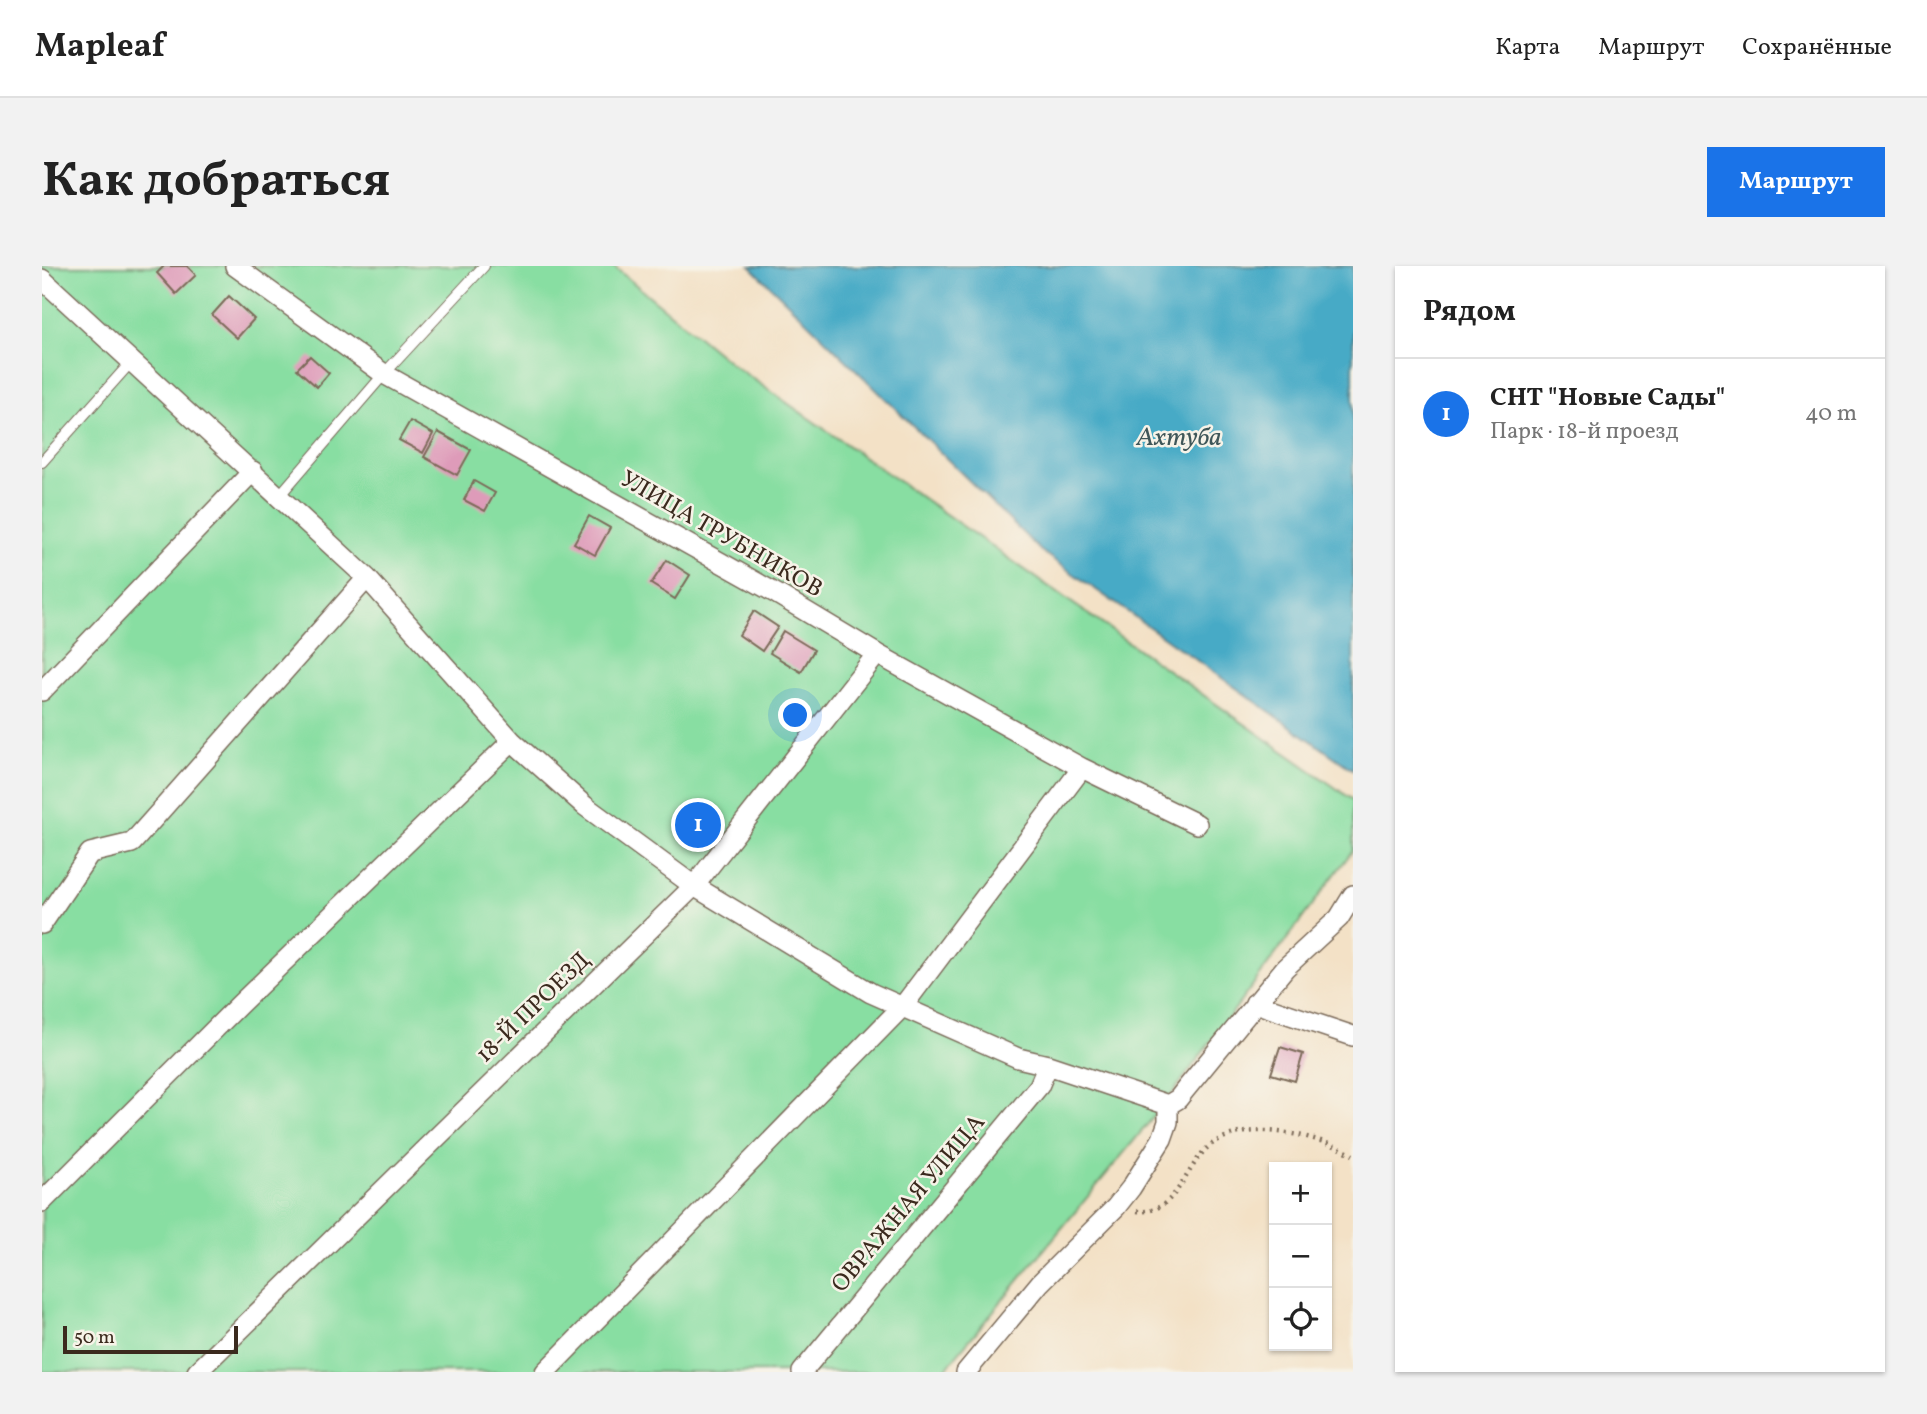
<!DOCTYPE html>
<html lang="ru">
<head>
<meta charset="utf-8">
<style>
	body { margin:0; font-family:Vollkorn,serif; background:#f2f2f2; color:#222 }
	.controls { position:absolute; right:21px; bottom:21px; display:grid; overflow:hidden; border-radius:0px; box-shadow:0 2px 5px #0004 }
	.controls button { width:63px; height:63px; display:grid; place-items:center; padding:0; border:0; border-bottom:2px solid #e0e0e0; background:#fff; color:#222; font:35px sans-serif }
	.scale { position:absolute; left:21px; bottom:18px; width:175px; box-sizing:border-box; padding-left:7px; border:4px solid #3b2a1e; border-top:0; font-size:19px; line-height:24px; white-space:nowrap; color:#3b2a1e; -webkit-text-stroke:5px #f7f3e8; paint-order:stroke }
	.you { position:absolute; left:754px; top:450px; width:24px; height:24px; margin:-18px; border:5px solid #fff; border-radius:50%; background:#1a73e8; box-shadow:0 0 0 10px #1a73e833 }
	.badge { display:grid; place-items:center; width:46px; height:46px; border-radius:50%; background:#1a73e8; color:#fff; font-size:23px; font-weight:700 }
	.pin { position:absolute; translate:-50% -50%; border:4px solid #fff; box-shadow:0 2px 7px #0006 }
	.list { margin:0; padding:0; list-style:none }
	h2 { display:flex; justify-content:space-between; align-items:center; height:91px; margin:0; padding:0 28px; font-size:30px }
	h2 small { font-size:23px; font-weight:400; color:#767676 }
	.list li { display:grid; grid-template-columns:46px 1fr auto; gap:21px; align-items:center; box-sizing:border-box; height:112px; padding:0 28px; border-top:2px solid #e0e0e0 }
	.list b { display:block; font-size:26px; white-space:nowrap }
	.list p { margin:0; font-size:23px; white-space:nowrap; color:#767676 }
	.list em { font-size:23px; font-style:normal; color:#767676 }
	.icon { flex:none; width:38px; height:38px; fill:none; stroke:currentColor; stroke-width:2; stroke-linecap:round; stroke-linejoin:round }
	.map { position:relative; flex:none; width:1311px; height:1106px; overflow:hidden; border-radius:0px }
	header { display:flex; align-items:center; gap:42px; box-sizing:border-box; height:98px; padding:0 35px; background:#fff; border-bottom:2px solid #e0e0e0 }
	header strong { font-size:33px }
	nav { display:flex; gap:38px; margin-inline-start:auto; font-size:24px }
	.intro { display:flex; align-items:center; justify-content:space-between; box-sizing:border-box; height:168px; padding:0 42px }
	h1 { margin:0; font-size:49px }
	.button { padding:18px 32px; border-radius:0px; background:#1a73e8; color:#fff; font-size:24px; font-weight:700 }
	main { display:flex; gap:42px; padding:0 42px }
	aside { flex:1; background:#fff; border-radius:0px; box-shadow:0 2px 5px #0004 }
	.map>svg:first-child { display:block }
	.green { fill:#88dea2; stroke:#628460; stroke-width:2 }
	.water { fill:#46aac6; stroke:#406a72; stroke-width:2 }
	.building { fill:#de9bb9 }
	.lines { fill:none; stroke-linecap:round; stroke-linejoin:round }
	.lane-casing { stroke:#7b6a59; stroke-width:12 }
	.street-casing { stroke:#7b6a59; stroke-width:22 }
	.path { stroke:#7b6a59; stroke-width:4.5; stroke-dasharray:2 5; stroke-linecap:butt }
	.lane { stroke:#fff; stroke-width:10 }
	.street { stroke:#fff; stroke-width:19 }
	.labels { text-anchor:middle; dominant-baseline:central; stroke-width:5; stroke-linejoin:round; paint-order:stroke }
	.street-label { font-size:24px; fill:#3b2a1e; stroke:#f7f3e8 }
	.water-label { font-size:26px; font-style:italic; fill:#3f5759; stroke:#f7f3e8 }
</style>
</head>
<body>
<header>
<strong>Mapleaf</strong>
<nav><a>Карта</a><a>Маршрут</a><a>Сохранённые</a></nav>
</header>
<div class="intro"><h1>Как добраться</h1><a class="button">Маршрут</a></div>
<main>
<div class="map">
<svg width="1311" height="1106" viewBox="0 0 1311 1106">
	<rect width="100%" height="100%" fill="#f7f3e8"/>
	<filter id="ink" filterUnits="userSpaceOnUse"><feTurbulence type="fractalNoise" baseFrequency=".0143" numOctaves="2"/><feDisplacementMap in="SourceGraphic" scale="14" xChannelSelector="R" yChannelSelector="G"/><feConvolveMatrix kernelMatrix="1 2 1 2 8 2 1 2 1" color-interpolation-filters="sRGB"/></filter>
	<filter id="wash" filterUnits="userSpaceOnUse"><feTurbulence type="fractalNoise" baseFrequency=".00686" numOctaves="4" result="noise"/><feDisplacementMap in="SourceGraphic" scale="28" xChannelSelector="R" yChannelSelector="G"/><feGaussianBlur stdDeviation="1.57" result="paint"/><feColorMatrix in="noise" values="0 0 0 0 0 0 0 0 0 0 0 0 0 0 0 0 0 1.4 0 .05"/><feComposite in="paint" operator="in"/></filter>
	<g filter="url(#wash)">
		<rect width="100%" height="100%" fill="#f3e1c6"/>
		<path class="green" d="M0 0H571L691 99 1311 534V584L1124 836 901 1106H0Z"/>
		<path class="water" d="M708 0H1311V504L999 285Z"/>
		<g id="blocks">
			<path class="building" d="M122 0H145L154 9 134 28 115 7Z
				M187 30 212 53 195 72 170 49Z
				M268 90 287 107 275 121 255 103Z
				M368 155 391 168 381 187 357 174Z
				M396 166 429 184 415 209 382 191Z
				M432 215 453 227 443 245 422 234Z
				M547 250 568 262 553 289 532 277Z
				M625 294 648 309 633 333 609 318Z
				M712 345 736 361 720 385 697 369Z
				M741 365 772 384 759 406 728 387Z
				M1238 781 1261 788 1253 815 1229 808Z"/>
		</g>
	</g>
	<g filter="url(#ink)">
		<use href="#blocks" fill-opacity="0" stroke="#7b6a59" stroke-width="2"/>
		<g class="lines">
			<defs>
				<path id="lane" d="M0 196 90 95
					M237 230 342 108 442 0"/>
				<path id="street" d="M193 0 342 108 735 328 835 388 1040 502 1155 558
					M0 13 325 312 470 475 543 540 652 620 829 727 976 792 1006 799 1126 839
					M0 425 211 205
					M0 658 48 587 90 577 325 312
					M1213 737 1311 770
					M0 936 197 739 470 475
					M155 1106 652 620 835 388
					M503 1106 861 740 1040 502
					M760 1106 997 820 1006 799
					M924 1106 998 1017 1074 941 1089 922 1120 873 1126 856V839L1136 833 1143 824 1243 702 1297 652 1311 629"/>
			</defs>
			<use href="#lane" class="lane-casing"/>
			<use href="#street" class="street-casing"/>
			<path class="path" d="M1095 945C1132 949 1142 906 1163 884 1196 850 1275 868 1311 889"/>
			<use href="#lane" class="lane"/>
			<use href="#street" class="street"/>
		</g>
	</g>
	<g class="labels">
		<g class="street-label">
			<text transform="translate(679 269) rotate(30)">УЛИЦА ТРУБНИКОВ</text>
			<text transform="translate(492 742) rotate(-44)">18-Й ПРОЕЗД</text>
			<text transform="translate(867 938) rotate(-50)">ОВРАЖНАЯ УЛИЦА</text>
		</g>
		<g class="water-label">
			<text x="1137" y="172">Ахтуба</text>
		</g>
	</g>
</svg>
<div class="controls">
<button>+</button>
<button>−</button>
<button><svg class="icon" aria-label="locate" viewBox="0 0 24 24"><circle cx="12" cy="12" r="6"/><path d="M12 2v4M12 18v4M2 12h4M18 12h4"/></svg></button>
</div>
<div class="scale">50 m</div>
<div class="you"></div>
<div class="pin badge" style="left:656px;top:559px">1</div>
</div>
<aside>
<h2>Рядом<small></small></h2>
<ul class="list">
<li><span class="badge">1</span><div><b>СНТ &quot;Новые Сады&quot;</b><p>Парк · 18-й проезд</p></div><em>40 m</em></li>
</ul>
</aside>
</main>
</body>
</html>
